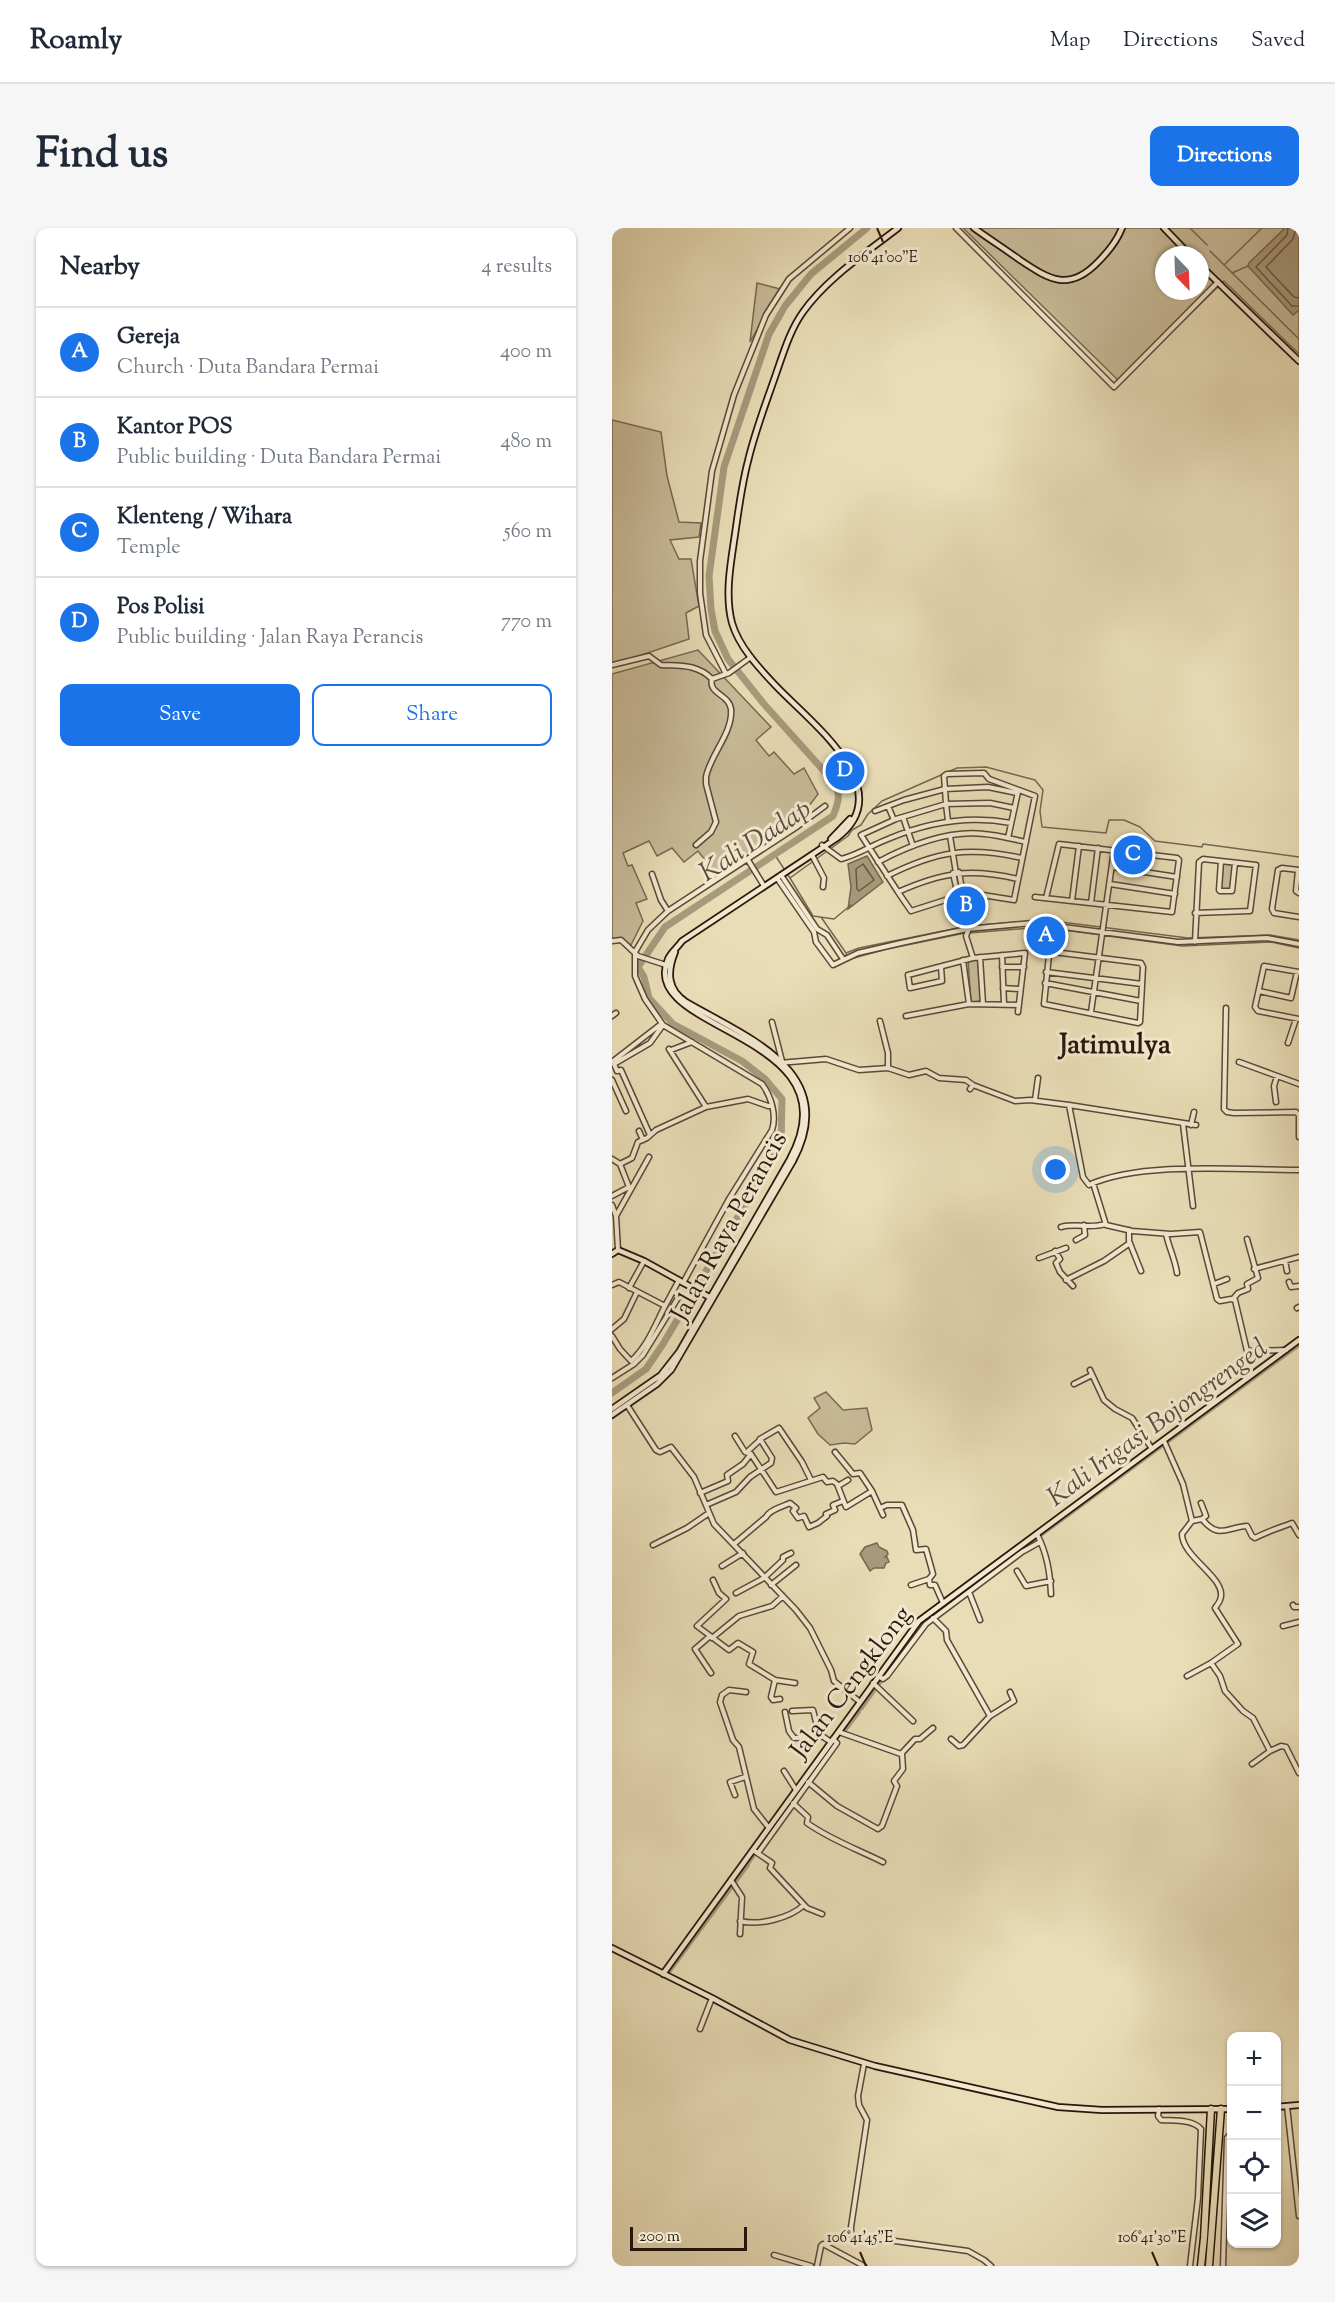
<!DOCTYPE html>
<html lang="en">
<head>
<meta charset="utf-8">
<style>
	body { margin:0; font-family:"Sorts Mill Goudy",serif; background:#f6f6f7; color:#1f2937 }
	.controls { position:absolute; right:18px; bottom:18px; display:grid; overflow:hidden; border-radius:12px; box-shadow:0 2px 4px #0004 }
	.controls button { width:54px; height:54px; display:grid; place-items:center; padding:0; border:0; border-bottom:2px solid #e0e1e3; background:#fff; color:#1f2937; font:30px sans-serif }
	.compass { position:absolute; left:543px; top:18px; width:54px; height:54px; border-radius:50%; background:#fff; box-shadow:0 2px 4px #0004; rotate:157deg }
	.scale { position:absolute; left:18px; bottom:15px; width:117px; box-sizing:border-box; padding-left:6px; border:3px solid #2a170b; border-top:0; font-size:16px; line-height:21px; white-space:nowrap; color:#2a170b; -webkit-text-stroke:4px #f1e9d0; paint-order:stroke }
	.you { position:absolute; left:444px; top:942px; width:21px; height:21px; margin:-15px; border:4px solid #fff; border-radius:50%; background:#1a73e8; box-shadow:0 0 0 9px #1a73e833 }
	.badge { display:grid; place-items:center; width:39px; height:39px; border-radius:50%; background:#1a73e8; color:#fff; font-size:20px; font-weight:700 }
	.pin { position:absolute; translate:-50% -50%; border:3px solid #fff; box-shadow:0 2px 6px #0006 }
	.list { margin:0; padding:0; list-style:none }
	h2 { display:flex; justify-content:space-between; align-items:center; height:78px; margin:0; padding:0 24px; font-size:26px }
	h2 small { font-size:20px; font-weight:400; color:#747a83 }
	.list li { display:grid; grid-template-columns:39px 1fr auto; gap:18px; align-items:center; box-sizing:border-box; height:90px; padding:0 24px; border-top:2px solid #e0e1e3 }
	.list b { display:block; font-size:22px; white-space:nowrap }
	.list p { margin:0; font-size:20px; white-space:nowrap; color:#747a83 }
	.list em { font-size:20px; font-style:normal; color:#747a83 }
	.actions { display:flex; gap:12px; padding:18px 24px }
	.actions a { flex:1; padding:14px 0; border:2px solid #1a73e8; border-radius:12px; text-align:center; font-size:21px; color:#1a73e8 }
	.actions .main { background:#1a73e8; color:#fff }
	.icon { flex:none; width:33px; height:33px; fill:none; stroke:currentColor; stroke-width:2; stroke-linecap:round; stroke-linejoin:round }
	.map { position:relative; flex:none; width:687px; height:2038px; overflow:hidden; border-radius:12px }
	header { display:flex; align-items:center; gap:36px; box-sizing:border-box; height:84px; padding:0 30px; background:#fff; border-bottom:2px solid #e0e1e3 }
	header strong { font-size:28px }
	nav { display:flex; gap:33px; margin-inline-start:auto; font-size:21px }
	.intro { display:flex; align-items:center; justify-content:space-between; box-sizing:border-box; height:144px; padding:0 36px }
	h1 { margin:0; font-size:42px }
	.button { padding:15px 27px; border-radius:12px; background:#1a73e8; color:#fff; font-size:21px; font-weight:700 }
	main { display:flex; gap:36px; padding:0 36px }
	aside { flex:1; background:#fff; border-radius:12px; box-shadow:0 2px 4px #0004 }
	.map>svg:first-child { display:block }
	.green { fill:#c9bb9a; stroke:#7a6952; stroke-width:1.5; fill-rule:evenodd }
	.water { fill:#a89a7d; stroke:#76664f; stroke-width:1.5 }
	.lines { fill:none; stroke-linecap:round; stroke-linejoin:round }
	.shore { stroke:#695844; stroke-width:1.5 }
	.stream { stroke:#76664f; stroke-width:1.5 }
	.canal { stroke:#a89a7d; stroke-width:4 }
	.river { stroke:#a89a7d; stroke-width:7 }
	.street-casing { stroke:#5a4836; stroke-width:7 }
	.secondary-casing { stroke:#2a170b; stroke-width:8 }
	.highway-casing { stroke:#2a170b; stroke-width:9 }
	.street { stroke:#f1e9d0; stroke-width:4 }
	.secondary { stroke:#f1e9d0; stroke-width:4.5 }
	.highway { stroke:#e9ddb7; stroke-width:6 }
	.ticks { fill:none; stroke:#2a170b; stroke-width:2 }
	.labels { text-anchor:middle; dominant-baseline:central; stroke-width:6; stroke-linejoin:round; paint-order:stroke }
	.street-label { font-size:26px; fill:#2a170b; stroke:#f1e9d0 }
	.water-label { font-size:27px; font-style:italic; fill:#5c4b39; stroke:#f1e9d0 }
	.quarter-label { font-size:28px; font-weight:bold; fill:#2a170b; stroke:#f1e9d0 }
	.ticks-label { font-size:15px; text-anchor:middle; fill:#2a170b; stroke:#f1e9d0; stroke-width:6; stroke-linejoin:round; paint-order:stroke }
</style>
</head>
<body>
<header>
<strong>Roamly</strong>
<nav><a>Map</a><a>Directions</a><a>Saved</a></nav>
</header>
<div class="intro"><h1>Find us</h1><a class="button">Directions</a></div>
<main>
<aside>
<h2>Nearby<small>4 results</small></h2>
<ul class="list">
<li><span class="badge">A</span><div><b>Gereja</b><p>Church · Duta Bandara Permai</p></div><em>400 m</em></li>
<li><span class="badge">B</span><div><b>Kantor POS</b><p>Public building · Duta Bandara Permai</p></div><em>480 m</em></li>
<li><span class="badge">C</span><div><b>Klenteng / Wihara</b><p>Temple</p></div><em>560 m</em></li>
<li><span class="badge">D</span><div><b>Pos Polisi</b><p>Public building · Jalan Raya Perancis</p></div><em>770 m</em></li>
</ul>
<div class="actions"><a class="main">Save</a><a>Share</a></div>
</aside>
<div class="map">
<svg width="687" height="2038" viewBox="0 0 687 2038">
	<rect width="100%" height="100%" fill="#e9ddb7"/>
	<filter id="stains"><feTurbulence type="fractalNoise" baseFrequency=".00333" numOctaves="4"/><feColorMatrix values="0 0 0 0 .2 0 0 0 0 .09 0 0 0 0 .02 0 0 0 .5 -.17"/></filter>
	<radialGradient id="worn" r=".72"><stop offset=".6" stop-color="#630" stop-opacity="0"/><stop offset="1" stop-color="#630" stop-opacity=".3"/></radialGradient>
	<path class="green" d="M351 0H687V126L612 53 508 154ZM552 27H588V63H552Z
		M145 55 168 61 138 114Z
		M0 192 49 204 55 248 67 294 89 295 87 309 58 312 67 331H79L87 378 74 385 77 411 6 435H0Z
		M86 422 159 499 144 512 157 528 162 524 182 546 192 540 206 566 179 602 104 646 86 623 72 634 60 620 45 628 37 613 11 625 16 638 20 637 35 671 24 675 31 693 19 717 9 710 0 711V446Z
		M610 636 622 637 619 663 607 662Z
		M356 732H366L370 773 359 774Z
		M214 1164 231 1182 255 1180 260 1202 243 1216 232 1215 218 1217 206 1206 196 1190 208 1180 202 1170Z"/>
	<path class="water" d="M673 0H687V82L681 87 636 38 637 35Z
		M255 628 271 654 236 681 239 659 236 636Z
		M265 1315 267 1319 275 1323 276 1326 273 1329H275L277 1334 274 1335 272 1340H262L258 1343 248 1326 253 1319Z"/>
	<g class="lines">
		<path class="shore" d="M676 0 675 7 644 39 680 78H687
			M684 0 681 11 654 39 682 69 687 70
			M251 636 262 652 247 663 245 661 244 641Z"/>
		<path class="stream" d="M578 0 595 17
			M598 23 687 111
			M612 37 650 0
			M620 45 636 38
			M163 627 178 650 236 608 240 602 249 597 256 586 270 573 345 540 374 539 423 552 431 562 428 583 430 599 494 605 497 592H512L528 599 543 613 590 619 591 616 687 629
			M178 650 201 688 222 691 239 677
			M209 689 234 725 247 720 351 699
			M355 698 433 692 576 710 658 707 687 712
			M357 705 430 699 570 718 659 714 687 720
			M234 726 238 731 275 721 353 705"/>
		<path class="canal" d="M429 1307 687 1117
			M373 1348 423 1311
			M340 1371 369 1351
			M249 1481 314 1390
			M231 1505 247 1484
			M191 1557 203 1544
			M137 1634 189 1560
			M57 1744 136 1637"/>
		<path class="river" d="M0 1165 34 1141 51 1116 169 916 170 871 153 851 130 833 61 796 37 770 32 749 26 739 53 699 221 588C226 576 230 565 221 553L152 476 116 431 103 403 99 381 97 348 112 239 157 106 173 78 199 46 255 0"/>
		<defs>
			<path id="street" d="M344 0 502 159 606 54
				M0 437 37 428 49 437C69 438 85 436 100 451 96 466 117 466 119 481 121 505 98 527 94 549V556L104 594 99 604 84 617
				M114 446 94 407 88 365V333L100 243 122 167 154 87 177 51 238 0
				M100 451 117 445 139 429
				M276 578 282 592
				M263 583 292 572 333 561 334 576 284 591 249 607 286 664C331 644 358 640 406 651
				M291 589 301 618
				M336 593 334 576 378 575 402 580
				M338 608 344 645
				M396 610 406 564
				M210 617 229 631C246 627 260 617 276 611 316 594 357 587 399 595
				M200 627 212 650 211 659
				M136 632 152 658
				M609 633 607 662 608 663H620L623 635
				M266 634C298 617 336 602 372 606 386 607 400 611 414 614
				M500 639 565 649
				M686 642 684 663 687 665
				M687 642 670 640 666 642 660 681 662 685 687 689
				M347 644 351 667
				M341 645 346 668
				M40 646 49 672 56 683 36 702 23 724V748L33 771 51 797 150 856C159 868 165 887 160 902L117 971 71 1055
				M169 647 205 701 215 707 231 731
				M275 648C325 623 356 618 410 630
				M165 650 202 704 204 714 221 737 246 725 289 715 355 701 421 695 566 714 655 710 687 716
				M498 656 563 666
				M286 664 299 683 349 667
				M423 669 560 684 567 632 565 630 447 616 434 670
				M460 673 467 618
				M479 675 486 620
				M56 683 186 598 213 578
				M352 683 350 686 351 696 356 703 354 708 361 730
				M354 697 356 695C355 685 351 677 349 667L364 666 402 672 423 568 377 551 372 545 335 546 332 548 333 561 376 559 405 565
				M0 713 9 712 26 728 57 738
				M583 714 587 634 591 631 644 637 638 683 583 685
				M442 724 529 735 531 739 528 794 526 795 432 776 437 727Z
				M390 727 392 776
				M368 729 371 776
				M351 732 357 776
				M329 739 330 753 298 760 296 747 361 730 413 725 406 784
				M390 739H412
				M434 744 530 756
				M687 744 652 738 643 779 646 783 687 791
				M433 755 529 773
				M391 760 408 761
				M647 763 679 770 685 744
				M614 780 612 881 615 884 622 885 684 884 687 887V909
				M479 784 502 622
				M0 788 4 785
				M294 788 357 776 406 777
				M268 793 276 825V840
				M160 794 170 833
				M676 815 684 791
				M57 821 94 879
				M59 822 80 814
				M0 834 49 796
				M627 834 687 856
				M167 835 214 831 247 842 276 840 297 847 314 843 327 850 354 852 361 857
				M0 852 14 883
				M358 861 361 857 403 873 418 872 457 877 471 949 477 957C529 933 629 942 687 942
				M423 872 426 850
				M664 874 662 858 665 848
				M457 877 584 897
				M571 896 581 978
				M579 897 582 884
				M27 903 31 912
				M38 907 9 842 5 843 2 836 38 815 51 797
				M0 931 8 936 17 959 0 968
				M8 936 20 930 26 914 35 910 44 902 94 879 136 871 156 878H160
				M481 955 494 997 520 1003 559 1006 588 1004 605 1071 608 1073 619 1071 623 1072 635 1123 674 1122
				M0 977 4 988
				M449 999C464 995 479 1001 493 996
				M517 1002V1013L529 1043
				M554 1006C557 1020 563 1031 565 1045
				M464 1012 473 1007 472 997
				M6 1022 4 988 37 929
				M443 1023 448 1031 444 1035 448 1044 461 1058
				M427 1030 454 1020
				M673 1033 675 1043
				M642 1041 687 1029
				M454 1052 492 1033 518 1015
				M677 1054 679 1059 687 1058
				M602 1056 615 1051
				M0 1057 7 1054 53 1078 67 1052
				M17 1060 32 1033
				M621 1071 626 1065 636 1061 635 1056 646 1050 635 1011
				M685 1080 687 1079
				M0 1101 12 1091 25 1064
				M0 1108 8 1121 19 1133
				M19 1133C35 1119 43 1097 53 1078
				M478 1142 492 1172 503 1181 520 1190 540 1221
				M0 1150 22 1136 31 1127 66 1070 67 1067 61 1063
				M462 1156 480 1147
				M15 1177 44 1222 48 1224 59 1219 82 1249 102 1296 184 1382 198 1400 219 1442 222 1453 248 1474
				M123 1208 133 1224 139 1226 164 1264 211 1249 215 1254 221 1253 225 1256 234 1279 260 1263
				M552 1213 571 1256 580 1293
				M136 1223 148 1212
				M223 1224 241 1246 248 1245 260 1263 271 1287
				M226 1258 236 1252
				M88 1265 116 1253 115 1247 131 1236 139 1226
				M589 1275 594 1288 590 1291
				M94 1277 124 1264 138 1249 159 1235 160 1230 148 1211 167 1200 190 1234 199 1252
				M268 1280 275 1277H290L301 1302 304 1322 314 1321 321 1346 317 1351 318 1357H323L331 1375
				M590 1291C607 1312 615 1299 635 1298L640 1308 643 1310C656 1303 667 1300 680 1295L687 1307
				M425 1306C435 1326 438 1344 439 1366
				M122 1316 154 1289C157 1282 172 1278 178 1275L184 1280 181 1283 186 1290 192 1288 197 1299 206 1295 215 1288 214 1286 223 1282 221 1277 231 1273
				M41 1317 75 1300 97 1285
				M110 1338 131 1325
				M405 1343 414 1358 439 1353
				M101 1352 107 1365 114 1371 85 1398 117 1422 126 1415 141 1424 137 1436 163 1452 183 1455
				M159 1357 184 1337
				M299 1357 317 1351
				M357 1364 368 1392
				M124 1365 152 1350 171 1332V1329L179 1325
				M681 1377 682 1379H687
				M321 1390 334 1403 335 1412 378 1488
				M671 1398 687 1394
				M97 1409 83 1421 99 1445
				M100 1410 127 1388 160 1378 171 1368
				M599 1435 608 1448 613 1463 631 1483 641 1490 658 1523 669 1518 674 1519 687 1545
				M266 1448 271 1451 275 1448 314 1396 410 1324 428 1314
				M575 1448 599 1435 626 1416 603 1380C605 1377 607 1375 608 1372 617 1351 570 1330 570 1306L580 1293 590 1291
				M163 1452 159 1469 161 1472 168 1471
				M261 1455 301 1493
				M134 1464 117 1462 110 1467 108 1474 121 1512 127 1519 142 1581 157 1600
				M180 1483 201 1482 207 1506 219 1514
				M173 1484 177 1503 182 1510 208 1509
				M227 1504 289 1526 303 1511H308L321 1500
				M339 1511 347 1518 351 1517 378 1488 402 1473 398 1464
				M640 1536 658 1523
				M172 1543 184 1562
				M196 1554 225 1578 266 1601 270 1598 285 1558 282 1553 291 1541 290 1526
				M123 1567 118 1554 133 1549
				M181 1575 196 1589 195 1595C219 1612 245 1621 271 1634
				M141 1622 160 1635 158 1640 195 1680 210 1686
				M146 1625 225 1515 221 1511
				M119 1652 130 1669 128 1706
				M128 1693C147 1698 178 1690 192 1677
				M88 1801 100 1770
				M252 1836 246 1868 247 1877 255 1892 239 1999V2007L356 2023 372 2032 379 2038
				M675 1878 687 1988
				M547 1881 546 1888 549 1892C562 1893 580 1891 589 1901L586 1970 578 2038
				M162 2027 199 2038
				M205 2038 209 2018 211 2016 252 2038
				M611 2038 615 1910 620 1904"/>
			<path id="secondary" d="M362 0C377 11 393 21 408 32 438 52 457 64 486 34 496 24 505 13 510 0
				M552 0 578 27
				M588 37 687 133
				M219 611 238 591
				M0 1026 6 1022 32 1033 99 1070
				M0 1181 49 1147 67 1124 178 931C247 804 24 805 56 731 59 724 66 719 70 713L225 610C289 561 197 493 164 458 147 440 127 419 120 395 113 369 118 339 122 313 126 287 129 259 136 233 143 203 154 175 164 146 171 126 178 102 191 84 215 50 254 25 286 0
				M0 1187 45 1156 59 1142 181 933C229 844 136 810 74 774 55 761 55 744 63 724
				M0 1720 100 1770 178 1812 263 1838 446 1879 490 1882 620 1881
				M51 1746 307 1393 687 1112
				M664 1879 687 1877"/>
			<path id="highway" d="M589 2038 592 2010 599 1881
				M597 2038 609 1881"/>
		</defs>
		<use href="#street" class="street-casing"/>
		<use href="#secondary" class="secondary-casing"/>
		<use href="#highway" class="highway-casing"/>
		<use href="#street" class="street"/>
		<use href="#secondary" class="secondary"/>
		<use href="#highway" class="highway"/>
	</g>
	<path class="ticks" d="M265 0 271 14M248 2024 254 2038M540 2024 546 2038"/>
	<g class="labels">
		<g class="street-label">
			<text transform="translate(118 999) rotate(-61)">Jalan Raya Perancis</text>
			<text transform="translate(240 1455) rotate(-53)">Jalan Cengklong</text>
		</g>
		<g class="water-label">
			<text transform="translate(144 614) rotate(-33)">Kali Dadap</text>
			<text transform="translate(546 1196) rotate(-36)">Kali Irigasi Bojongrenged</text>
		</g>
		<g class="quarter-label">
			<text x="503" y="818">Jatimulya</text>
		</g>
	</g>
	<g class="ticks-label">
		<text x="271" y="34">106°41'00"E</text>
		<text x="248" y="2014">106°41'45"E</text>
		<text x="540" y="2014">106°41'30"E</text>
	</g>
	<rect width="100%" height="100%" filter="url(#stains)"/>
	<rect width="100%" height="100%" fill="url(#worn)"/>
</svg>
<div class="controls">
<button>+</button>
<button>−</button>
<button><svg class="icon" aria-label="locate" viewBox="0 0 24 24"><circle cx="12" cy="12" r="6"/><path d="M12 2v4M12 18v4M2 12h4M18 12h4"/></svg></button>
<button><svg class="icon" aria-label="layers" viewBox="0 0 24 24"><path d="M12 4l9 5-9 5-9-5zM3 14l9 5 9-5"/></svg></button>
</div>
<svg class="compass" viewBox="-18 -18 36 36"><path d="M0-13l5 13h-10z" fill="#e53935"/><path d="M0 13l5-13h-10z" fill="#747a83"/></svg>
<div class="scale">200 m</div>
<div class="you"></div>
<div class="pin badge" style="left:434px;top:708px">A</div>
<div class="pin badge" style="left:354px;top:678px">B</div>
<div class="pin badge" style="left:521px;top:627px">C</div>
<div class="pin badge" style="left:233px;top:543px">D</div>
</div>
</main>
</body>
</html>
